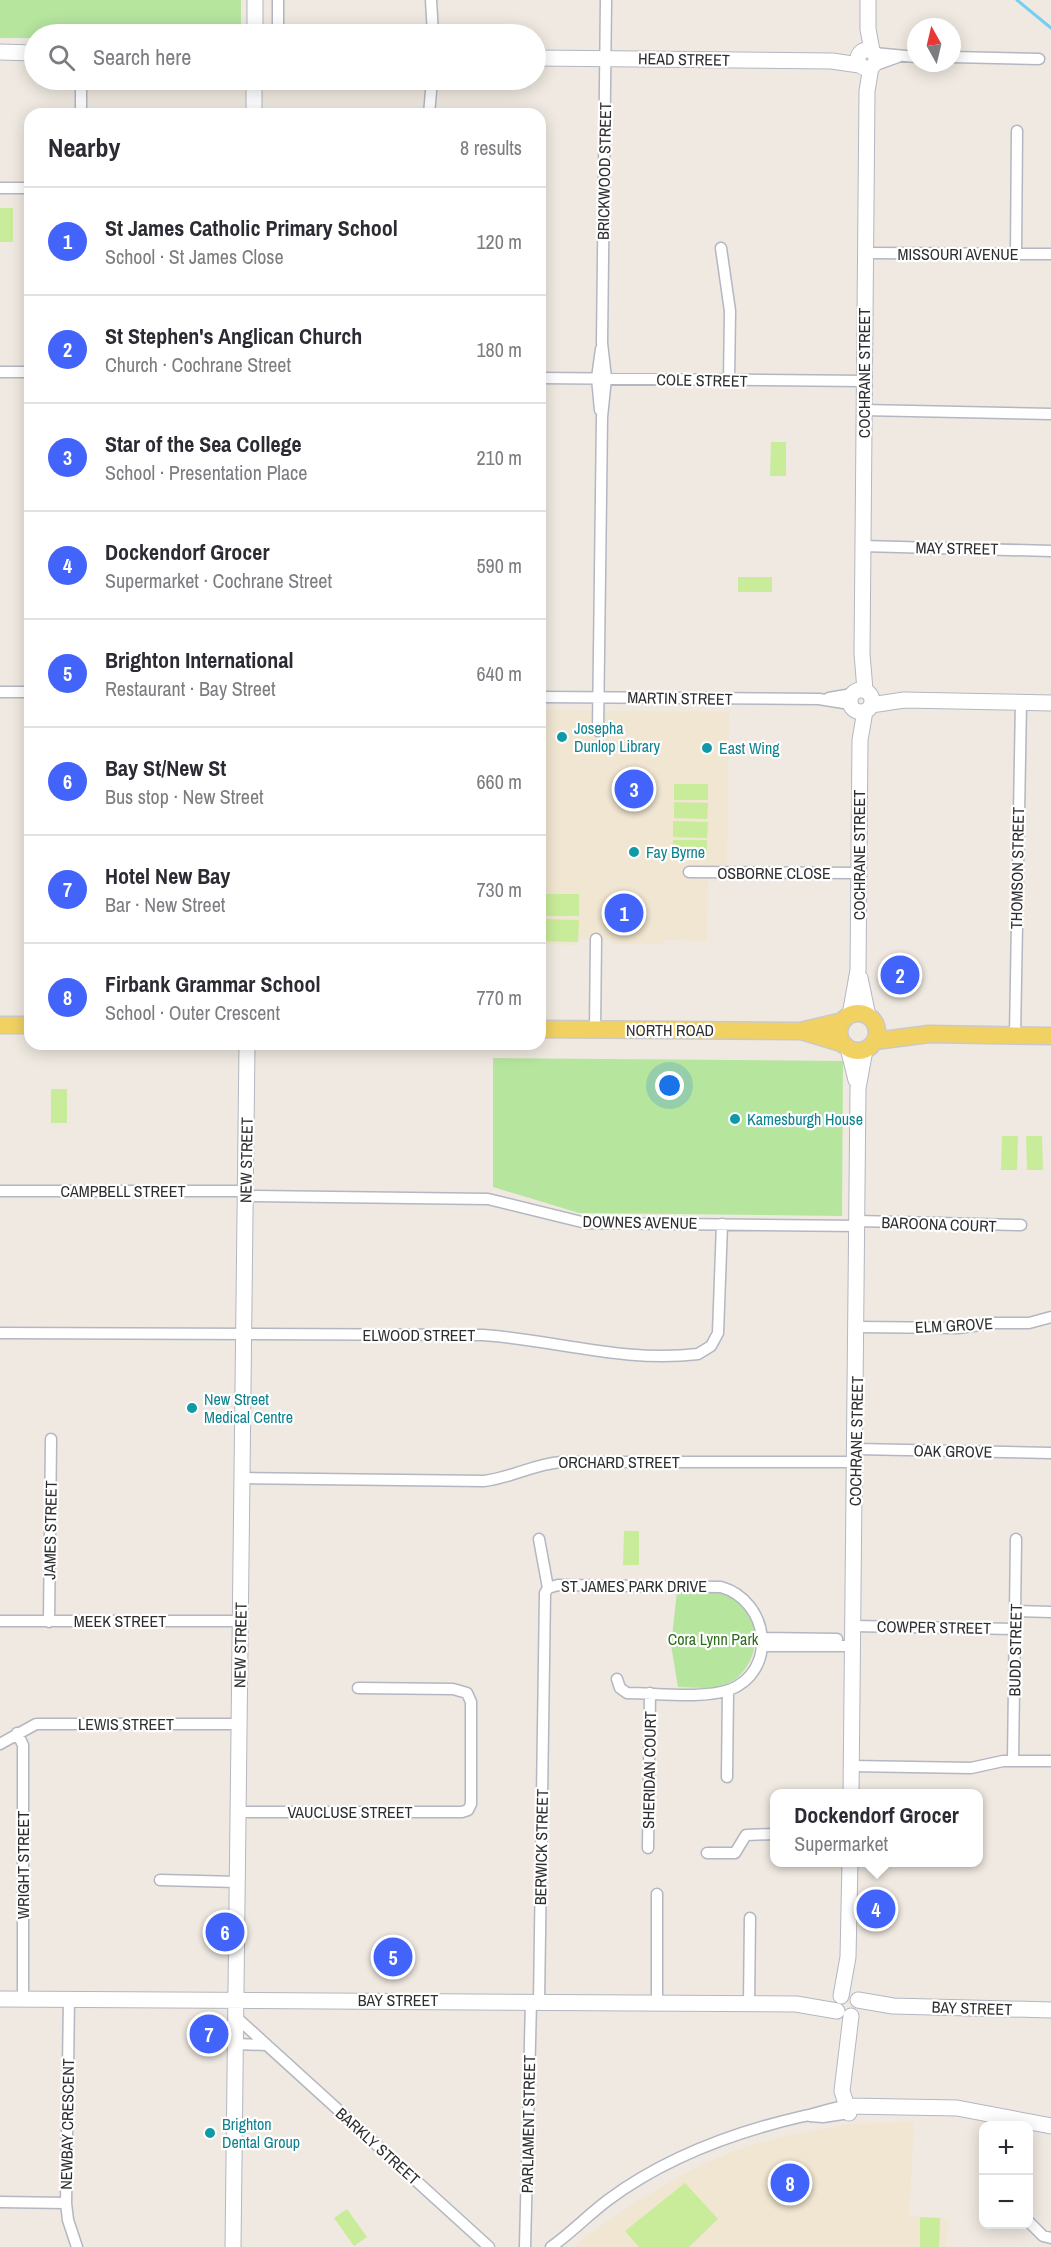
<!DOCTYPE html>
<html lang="en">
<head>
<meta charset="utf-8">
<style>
	body { margin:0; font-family:"Archivo Narrow",sans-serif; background:#f2f2f3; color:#2b2b33 }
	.controls { position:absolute; right:18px; bottom:18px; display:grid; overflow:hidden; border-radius:12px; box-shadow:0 3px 15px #0003 }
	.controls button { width:54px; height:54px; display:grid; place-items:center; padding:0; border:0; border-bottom:2px solid #e1e1e2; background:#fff; color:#2b2b33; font:30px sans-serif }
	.compass { position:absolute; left:907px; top:18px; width:54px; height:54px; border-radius:50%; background:#fff; box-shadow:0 3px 15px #0003; rotate:352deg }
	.you { position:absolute; left:670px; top:1086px; width:21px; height:21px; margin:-15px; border:4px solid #fff; border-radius:50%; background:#1a73e8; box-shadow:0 0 0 9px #1a73e833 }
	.badge { display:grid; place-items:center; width:39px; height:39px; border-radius:50%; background:#4264fb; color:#fff; font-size:20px; font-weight:700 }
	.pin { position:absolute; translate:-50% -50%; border:3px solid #fff; box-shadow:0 2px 6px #0006 }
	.popup { position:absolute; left:770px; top:1789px; width:213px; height:78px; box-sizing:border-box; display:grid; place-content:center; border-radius:12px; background:#fff; filter:drop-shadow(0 2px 4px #0005); font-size:20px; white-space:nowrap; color:#7c7c81 }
	.popup b { font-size:22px; color:#2b2b33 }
	.popup::after { content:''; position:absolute; left:50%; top:100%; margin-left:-12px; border:12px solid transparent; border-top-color:#fff }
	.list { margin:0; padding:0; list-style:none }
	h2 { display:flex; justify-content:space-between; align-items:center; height:78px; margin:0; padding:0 24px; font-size:26px }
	h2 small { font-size:20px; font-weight:400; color:#7c7c81 }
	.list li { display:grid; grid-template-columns:39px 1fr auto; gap:18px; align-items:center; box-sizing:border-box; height:108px; padding:0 24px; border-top:2px solid #e1e1e2 }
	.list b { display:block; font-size:22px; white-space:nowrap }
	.list p { margin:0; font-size:20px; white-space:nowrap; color:#7c7c81 }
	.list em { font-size:20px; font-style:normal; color:#7c7c81 }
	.icon { flex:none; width:33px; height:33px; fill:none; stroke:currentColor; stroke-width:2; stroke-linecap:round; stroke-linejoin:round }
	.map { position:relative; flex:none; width:1051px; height:2247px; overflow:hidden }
	.search { position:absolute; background:#fff; box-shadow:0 3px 15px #0003; left:24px; top:24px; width:522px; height:66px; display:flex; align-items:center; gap:15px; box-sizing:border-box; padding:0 21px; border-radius:33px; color:#7c7c81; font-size:22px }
	.panel { position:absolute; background:#fff; box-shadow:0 3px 15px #0003; left:24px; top:108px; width:522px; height:942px; border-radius:18px }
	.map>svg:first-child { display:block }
	.education { fill:#f0e6d1 }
	.green { fill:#b6e59e }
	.pitch { fill:#c9ec9a }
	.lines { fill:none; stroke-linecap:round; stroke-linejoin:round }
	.stream { stroke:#75cff0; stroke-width:3 }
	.street-casing { stroke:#b4b7c1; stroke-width:13 }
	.secondary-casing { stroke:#b4b7c1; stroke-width:17 }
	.primary-casing { stroke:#c9c9c9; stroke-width:19 }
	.street { stroke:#fff; stroke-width:10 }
	.secondary { stroke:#fff; stroke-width:15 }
	.primary { stroke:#f2d163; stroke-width:16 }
	.culture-dot { fill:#0f9aa8; stroke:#fff; stroke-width:2 }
	.labels { text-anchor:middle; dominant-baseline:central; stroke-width:4.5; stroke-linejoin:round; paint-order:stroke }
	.street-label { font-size:16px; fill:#2e2e2e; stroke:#fff }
	.culture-label { font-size:16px; fill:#0d838f; stroke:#fff; text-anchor:start }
	.park-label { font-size:16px; fill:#2c6e1b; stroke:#fff }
</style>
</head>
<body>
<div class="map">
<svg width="1051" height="2247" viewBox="0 0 1051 2247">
	<rect width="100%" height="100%" fill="#efe9e1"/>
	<path class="education" d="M540 710 729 712 727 866H708L707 941 664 940V944H612L611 940H577V945L540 944Z
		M914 2122 909 2216 949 2219 946 2246 969 2247H576L581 2240 637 2201 700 2165 743 2148 789 2135 850 2124Z"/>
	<path class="green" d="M0 0H241V34H34V38H0Z
		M493 1058 843 1061 842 1216 579 1213 493 1187Z
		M677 1592C695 1591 715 1589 731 1597 767 1615 761 1672 724 1685 710 1690 692 1687 678 1687L671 1645Z"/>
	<path class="pitch" d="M0 208H13V242H0Z
		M771 442H786V476H770Z
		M738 577H772V592H738Z
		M674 784H708V800H674Z
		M674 802 708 803 707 819 674 818Z
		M673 821 708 822 707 838 673 837Z
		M673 840H707V856L672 855Z
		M540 894H579V916H540Z
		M540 919 579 920 578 942 540 941Z
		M51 1089H67V1123H51Z
		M1002 1136H1018L1017 1170H1001Z
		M1026 1136H1042L1043 1170H1027Z
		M624 1531H639V1565H623Z
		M685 2183 718 2219 689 2247H639L625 2231Z
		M347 2209 367 2237 354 2246 334 2218Z
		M920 2217 940 2218 939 2247H920Z"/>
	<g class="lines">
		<path class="stream" d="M1017 0 1051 28"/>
		<defs>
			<path id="street" d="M431 0 433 34
				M278 34V0
				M874 53 916 57
				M952 57 1039 59
				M873 66 898 57
				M81 114V80
				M429 114 432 80
				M0 188H30
				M721 248 730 311 729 380
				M865 253 1051 254
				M1016 254 1017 131
				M0 372H30
				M540 378 864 381
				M600 410 597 378 601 349
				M863 410 1051 414
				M862 546 1051 551
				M0 692H30
				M540 697 819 699 850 704
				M829 698 852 694
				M598 731 602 417 606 378 602 343 606 0
				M689 872 859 873
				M595 1030 596 939
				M1015 1035 1021 702
				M0 1191H245
				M245 1196 488 1199 586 1223 858 1226
				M858 1221 1021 1225
				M857 1327 958 1328 995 1323H1029L1051 1317
				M0 1333 483 1335C555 1340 625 1363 698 1354L711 1346 718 1333 722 1224
				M856 1449 1051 1453
				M241 1478 484 1481C511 1478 534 1464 561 1462H855
				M539 1539 548 1588
				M1016 1611 1051 1612
				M0 1621H240
				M49 1622 51 1439
				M853 1626 1015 1629
				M762 1638 837 1639
				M762 1646H853
				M17 1733 23 1745V1999
				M0 1744 36 1724H239
				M1013 1760 1016 1539
				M851 1766 971 1768 1003 1761H1051
				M727 1777 728 1690
				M238 1812H462L468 1810 471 1804V1702L467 1693 453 1689 358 1688
				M648 1848 650 1693
				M707 1853H735L746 1835 774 1834
				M160 1880 237 1882
				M69 1999 66 2203 68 2220 77 2247
				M539 2001 545 1593 548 1588 558 1585 721 1587C770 1601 778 1672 729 1690 703 1699 656 1693 627 1693L620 1688 617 1679
				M657 2003V1894
				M749 2003 750 1918
				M236 2017 489 2247
				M235 2044 267 2045
				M810 2116 823 2117 849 2113
				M0 2202 66 2203
				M1028 2221 1043 2236 1051 2238
				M525 2247 531 2001
				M551 2247C571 2233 588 2215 608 2200 666 2157 734 2132 804 2116 820 2113 832 2107 848 2106"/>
			<path id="secondary" d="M868 0V29L872 51
				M255 34V0
				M858 59a9 9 0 1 1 18 0a9 9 0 1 1-18 0Z
				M0 52 34 53
				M536 58 832 61 859 65
				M254 114V80
				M850 701a11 11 0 1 1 22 0a11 11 0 1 1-22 0Z
				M865 690 862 654 867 91 871 67
				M871 705 904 700 1051 703
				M860 978 868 1016
				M850 1015 858 970 860 740 865 711
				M848 1048 856 1080
				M851 1794 858 1088 865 1050
				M841 1996 848 1957 850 1862
				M0 1999 796 2004 837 2011
				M858 2000 893 2006 1051 2010
				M848 2106 957 2108 1051 2126
				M849 2113 842 2091 851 2016
				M233 2247 247 1044"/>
			<path id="primary" d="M839 1032a19 19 0 1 1 38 0a19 19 0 1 1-38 0Z
				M0 1025H30
				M540 1029 800 1031 843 1021
				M801 1031 844 1044
				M875 1041 929 1034 1051 1036"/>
		</defs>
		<use href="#street" class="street-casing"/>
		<use href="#secondary" class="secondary-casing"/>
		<use href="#primary" class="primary-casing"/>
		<use href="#street" class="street"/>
		<use href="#secondary" class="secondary"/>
		<use href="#primary" class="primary"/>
	</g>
	<g class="culture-dot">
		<circle cx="562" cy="737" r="6"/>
		<circle cx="707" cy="748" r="6"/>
		<circle cx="634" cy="852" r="6"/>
		<circle cx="735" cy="1119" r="6"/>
		<circle cx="192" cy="1408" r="6"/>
		<circle cx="210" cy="2133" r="6"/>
	</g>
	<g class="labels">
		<g class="street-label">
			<text transform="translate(684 59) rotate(1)">HEAD STREET</text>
			<text transform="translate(604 171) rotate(-89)">BRICKWOOD STREET</text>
			<text x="958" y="254">MISSOURI AVENUE</text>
			<text transform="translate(864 373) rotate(-90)">COCHRANE STREET</text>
			<text transform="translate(702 380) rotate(1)">COLE STREET</text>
			<text transform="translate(957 548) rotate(1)">MAY STREET</text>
			<text transform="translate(680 698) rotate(1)">MARTIN STREET</text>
			<text transform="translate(859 855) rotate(-90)">COCHRANE STREET</text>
			<text transform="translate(1017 868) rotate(-89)">THOMSON STREET</text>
			<text x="774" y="873">OSBORNE CLOSE</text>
			<text x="670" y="1030">NORTH ROAD</text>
			<text transform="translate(246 1160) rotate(-89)">NEW STREET</text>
			<text x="123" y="1191">CAMPBELL STREET</text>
			<text transform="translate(640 1222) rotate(1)">DOWNES AVENUE</text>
			<text transform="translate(939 1224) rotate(2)">BAROONA COURT</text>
			<text transform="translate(954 1325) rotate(-3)">ELM GROVE</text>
			<text x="419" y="1335">ELWOOD STREET</text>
			<text transform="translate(856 1441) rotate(-89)">COCHRANE STREET</text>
			<text transform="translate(953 1451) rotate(1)">OAK GROVE</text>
			<text x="619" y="1462">ORCHARD STREET</text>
			<text transform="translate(50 1530) rotate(-89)">JAMES STREET</text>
			<text x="634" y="1586">ST JAMES PARK DRIVE</text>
			<text x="120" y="1621">MEEK STREET</text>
			<text transform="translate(934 1627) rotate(1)">COWPER STREET</text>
			<text transform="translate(240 1645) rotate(-89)">NEW STREET</text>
			<text transform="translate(1015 1650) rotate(-89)">BUDD STREET</text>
			<text x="126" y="1724">LEWIS STREET</text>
			<text transform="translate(649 1770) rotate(-89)">SHERIDAN COURT</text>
			<text x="350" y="1812">VAUCLUSE STREET</text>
			<text transform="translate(541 1847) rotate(-89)">BERWICK STREET</text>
			<text transform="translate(23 1865) rotate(-90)">WRIGHT STREET</text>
			<text x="398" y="2000">BAY STREET</text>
			<text transform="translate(972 2008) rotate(2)">BAY STREET</text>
			<text transform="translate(67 2124) rotate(-89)">NEWBAY CRESCENT</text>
			<text transform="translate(528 2124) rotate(-89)">PARLIAMENT STREET</text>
			<text transform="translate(378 2146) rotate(42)">BARKLY STREET</text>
		</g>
		<g class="culture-label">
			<text x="574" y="728">Josepha<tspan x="574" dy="18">Dunlop Library</tspan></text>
			<text x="719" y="748">East Wing</text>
			<text x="646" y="852">Fay Byrne</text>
			<text x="747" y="1119">Kamesburgh House</text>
			<text x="204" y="1399">New Street<tspan x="204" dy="18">Medical Centre</tspan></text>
			<text x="222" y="2124">Brighton<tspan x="222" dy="18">Dental Group</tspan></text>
		</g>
		<g class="park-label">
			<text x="713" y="1639">Cora Lynn Park</text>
		</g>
	</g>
</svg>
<div class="controls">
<button>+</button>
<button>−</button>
</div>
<svg class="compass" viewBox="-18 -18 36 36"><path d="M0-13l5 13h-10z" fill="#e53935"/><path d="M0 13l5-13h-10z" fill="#7c7c81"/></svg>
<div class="you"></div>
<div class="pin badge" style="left:624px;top:913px">1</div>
<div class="pin badge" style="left:900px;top:975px">2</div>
<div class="pin badge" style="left:634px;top:789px">3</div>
<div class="pin badge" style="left:876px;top:1909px">4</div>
<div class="popup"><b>Dockendorf Grocer</b>Supermarket</div>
<div class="pin badge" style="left:393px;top:1957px">5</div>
<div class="pin badge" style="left:225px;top:1932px">6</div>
<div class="pin badge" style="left:209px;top:2034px">7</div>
<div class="pin badge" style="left:790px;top:2183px">8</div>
<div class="search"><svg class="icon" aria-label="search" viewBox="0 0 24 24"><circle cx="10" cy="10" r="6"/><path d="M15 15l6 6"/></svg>Search here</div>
<section class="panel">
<h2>Nearby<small>8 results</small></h2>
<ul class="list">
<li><span class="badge">1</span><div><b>St James Catholic Primary School</b><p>School · St James Close</p></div><em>120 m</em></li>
<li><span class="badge">2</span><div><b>St Stephen's Anglican Church</b><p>Church · Cochrane Street</p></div><em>180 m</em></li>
<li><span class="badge">3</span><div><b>Star of the Sea College</b><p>School · Presentation Place</p></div><em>210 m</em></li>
<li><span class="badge">4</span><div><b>Dockendorf Grocer</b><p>Supermarket · Cochrane Street</p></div><em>590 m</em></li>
<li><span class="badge">5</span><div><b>Brighton International</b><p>Restaurant · Bay Street</p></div><em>640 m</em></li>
<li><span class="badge">6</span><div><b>Bay St/New St</b><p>Bus stop · New Street</p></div><em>660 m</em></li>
<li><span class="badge">7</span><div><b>Hotel New Bay</b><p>Bar · New Street</p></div><em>730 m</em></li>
<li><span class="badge">8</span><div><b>Firbank Grammar School</b><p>School · Outer Crescent</p></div><em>770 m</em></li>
</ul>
</section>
</div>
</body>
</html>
